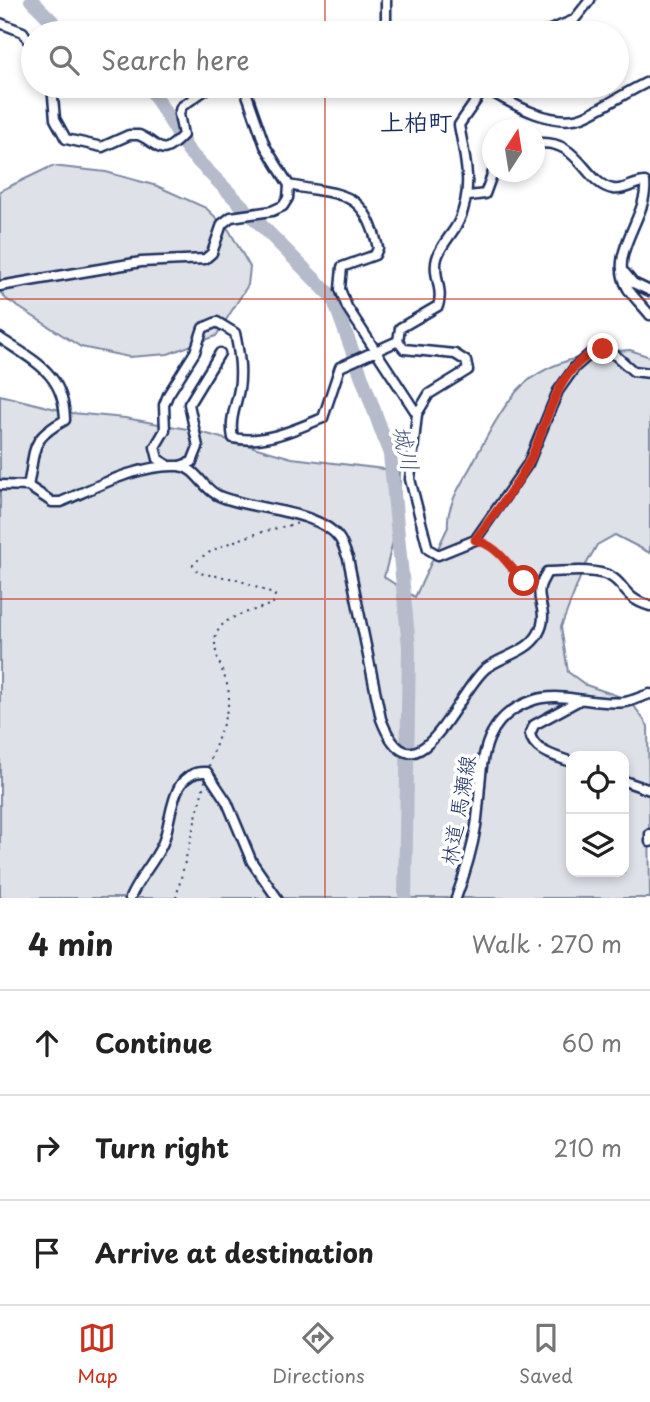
<!DOCTYPE html>
<html lang="en">
<head>
<meta charset="utf-8">
<style>
	body { margin:0; font-family:"Playpen Sans","Klee One",sans-serif; background:#f2f2f2; color:#222 }
	.controls { position:absolute; right:21px; bottom:21px; display:grid; overflow:hidden; border-radius:14px; box-shadow:0 4px 10px #0003 }
	.controls button { width:63px; height:63px; display:grid; place-items:center; padding:0; border:0; border-bottom:2px solid #e0e0e0; background:#fff; color:#222; font:35px sans-serif }
	.compass { position:absolute; left:482px; top:119px; width:63px; height:63px; border-radius:50%; background:#fff; box-shadow:0 4px 10px #0003; rotate:12deg }
	.stop { position:absolute; width:21px; height:21px; margin:-16px; border:5px solid #c8321e; border-radius:50%; background:#fff }
	.stop.end { background:#c8321e; border-color:#fff; box-shadow:0 2px 7px #0008 }
	.list { margin:0; padding:0; list-style:none }
	h2 { display:flex; justify-content:space-between; align-items:center; height:91px; margin:0; padding:0 28px; font-size:30px }
	h2 small { font-size:23px; font-weight:400; color:#767676 }
	.list li { display:grid; grid-template-columns:46px 1fr auto; gap:21px; align-items:center; box-sizing:border-box; height:105px; padding:0 28px; border-top:2px solid #e0e0e0 }
	.list b { display:block; font-size:26px; white-space:nowrap }
	.list em { font-size:23px; font-style:normal; color:#767676 }
	.icon { flex:none; width:38px; height:38px; fill:none; stroke:currentColor; stroke-width:2; stroke-linecap:round; stroke-linejoin:round }
	.map { position:relative; flex:none; width:650px; height:898px; overflow:hidden }
	.search { position:absolute; background:#fff; box-shadow:0 4px 10px #0003; left:21px; right:21px; top:21px; height:77px; display:flex; align-items:center; gap:18px; box-sizing:border-box; padding:0 24px; border-radius:38px; color:#767676; font-size:26px }
	.sheet { height:406px; background:#fff }
	nav { display:flex; justify-content:space-around; align-items:center; box-sizing:border-box; height:98px; border-top:2px solid #e0e0e0; background:#fff; font-size:19px; color:#767676 }
	nav a { display:grid; justify-items:center; gap:4px }
	nav .on { color:#c8321e }
	.map>svg:first-child { display:block }
	.green { fill:#dee1e7; stroke:#7c88a2; stroke-width:2; fill-rule:evenodd }
	.lines { fill:none; stroke-linecap:round; stroke-linejoin:round }
	.river { stroke:#b5bbca; stroke-width:14 }
	.minor-casing { stroke:#1b2f5e; stroke-width:13 }
	.path { stroke:#1b2f5e; stroke-width:2; stroke-dasharray:2 5; stroke-linecap:butt }
	.minor { stroke:#fff; stroke-width:8 }
	.route { stroke:#c8321e; stroke-width:9 }
	.grid { fill:none; stroke:#c8321e; stroke-width:2; stroke-opacity:0.55 }
	.labels { text-anchor:middle; dominant-baseline:central; stroke-width:7; stroke-linejoin:round; paint-order:stroke }
	.street-label { font-size:21px; fill:#1b2f5e; stroke:#fff }
	.water-label { font-size:23px; font-style:italic; fill:#49597e; stroke:#fff }
	.quarter-label { font-size:24px; font-weight:bold; fill:#1b2f5e; stroke:#fff }
</style>
</head>
<body>
<div class="map">
<svg width="650" height="898" viewBox="0 0 650 898">
	<rect width="100%" height="100%" fill="#fff"/>
	<filter id="ink" filterUnits="userSpaceOnUse"><feTurbulence type="fractalNoise" baseFrequency=".0143" numOctaves="2"/><feDisplacementMap in="SourceGraphic" scale="14" xChannelSelector="R" yChannelSelector="G"/><feConvolveMatrix kernelMatrix="1 2 1 2 8 2 1 2 1" color-interpolation-filters="sRGB"/></filter>
	<g filter="url(#ink)">
		<path class="green" d="M52 166 106 172 157 186 206 208 229 230 250 267 248 285 216 336 168 354 129 357 81 347 6 299 0 292V191Z
			M630 350 650 357V553L615 535 597 545 583 570 561 627 568 672 586 685 630 700 648 726 650 898H0V395L72 413 125 418 193 430 292 458 400 471 399 517 384 577 415 597 448 527C446 507 460 486 470 468 484 442 498 413 517 391 544 361 593 352 630 350ZM571 756H624V872H571Z"/>
		<g class="lines">
			<path class="river" d="M31 0 64 33
				M149 86 189 152 333 298 390 454 409 647 405 898"/>
			<defs>
				<path id="minor" d="M386 0V33
					M0 23 23 32 33 47
					M543 33 574 20 590 0
					M52 86 55 119 66 139 102 147 129 135H139C162 145 159 160 183 135L179 114 181 107 211 86
					M486 86 459 125C465 159 474 187 459 221 453 234 441 244 437 258 432 275 444 289 438 306L400 328 398 341 404 349 455 354 466 361 468 370 429 394 417 414 410 479 428 549 438 555 475 540 528 464 558 391 575 367 591 353 603 349 615 355 633 371 650 373
					M483 87C509 102 555 131 587 115 608 105 628 91 650 81
					M534 144C579 136 584 184 613 189 625 191 634 182 645 182 649 217 606 253 628 289 634 298 643 306 650 315
					M289 185C340 196 364 187 378 248L375 255 342 267 340 289 347 307 417 414
					M469 196 485 194 493 172
					M625 273 633 283 650 291
					M0 286 141 262 205 259 212 253 222 224 231 217 272 211 283 206 288 198 289 185 265 146 244 86
					M0 338C35 362 64 373 65 420 28 440 36 450 28 486
					M169 466 158 459 155 447 165 430 164 405 168 395 195 352 203 328 217 322 235 333C239 352 242 370 239 389 236 407 229 419 233 438 264 444 294 430 323 418L340 367 398 341
					M180 466 192 462 198 447 189 404 220 353
					M0 485 28 486 52 502H61C96 487 138 464 178 466 197 467 202 489 219 496 250 510 318 509 339 538 343 543 345 552 348 558L381 719C415 808 456 694 485 669 501 656 527 653 538 634 550 613 536 603 540 587 541 582 545 577 547 572 565 572 593 568 610 576 626 585 623 598 650 606
					M571 762C556 756 534 752 530 734L534 725 578 701
					M624 781 650 790
					M650 834V842
					M130 898C138 879 153 864 162 845 173 823 168 769 207 772L227 802 252 862 277 898
					M456 898C465 874 472 851 476 826 484 777 472 720 534 700 563 691 595 706 625 702 633 701 642 696 650 694"/>
			</defs>
			<use href="#minor" class="minor-casing"/>
			<path class="path" d="M482 542C504 547 512 575 532 585
				M209 766C214 747 228 716 229 697 229 675 206 649 219 629 228 614 258 611 273 603L275 595 236 579 198 573 193 565C210 544 272 529 299 523
				M176 898 205 781"/>
			<use href="#minor" class="minor"/>
		</g>
	</g>
	<g class="lines" filter="url(#ink)">
		<path class="route" d="M524 581C507 565 499 546 475 540 493 516 513 491 528 464 548 426 555 363 603 349"/>
	</g>
	<path class="grid" d="M325 0V33M325 86V898M0 299H650M0 599H650"/>
	<g class="labels">
		<g class="street-label">
			<text transform="translate(457 810) rotate(-80)">林道 馬瀬線</text>
		</g>
		<g class="water-label">
			<text transform="translate(407 448) rotate(77)">城川</text>
		</g>
		<g class="quarter-label">
			<text x="416" y="121">上柏町</text>
		</g>
	</g>
</svg>
<div class="controls">
<button><svg class="icon" aria-label="locate" viewBox="0 0 24 24"><circle cx="12" cy="12" r="6"/><path d="M12 2v4M12 18v4M2 12h4M18 12h4"/></svg></button>
<button><svg class="icon" aria-label="layers" viewBox="0 0 24 24"><path d="M12 4l9 5-9 5-9-5zM3 14l9 5 9-5"/></svg></button>
</div>
<svg class="compass" viewBox="-18 -18 36 36"><path d="M0-13l5 13h-10z" fill="#e53935"/><path d="M0 13l5-13h-10z" fill="#767676"/></svg>
<div class="stop" style="left:524px;top:581px"></div>
<div class="stop end" style="left:603px;top:349px"></div>
<div class="search"><svg class="icon" aria-label="search" viewBox="0 0 24 24"><circle cx="10" cy="10" r="6"/><path d="M15 15l6 6"/></svg>Search here</div>
</div>
<section class="sheet">
<h2>4 min<small>Walk · 270 m</small></h2>
<ul class="list">
<li><svg class="icon" aria-label="ahead" viewBox="0 0 24 24"><path d="M12 20V5M6 11l6-6 6 6"/></svg><div><b>Continue</b></div><em>60 m</em></li>
<li><svg class="icon" aria-label="right" viewBox="0 0 24 24"><path d="M7 20v-9h11M14 6l5 5-5 5"/></svg><div><b>Turn right</b></div><em>210 m</em></li>
<li><svg class="icon" aria-label="arrive" viewBox="0 0 24 24"><path d="M6 21V4h12l-3 4 3 4H6"/></svg><div><b>Arrive at destination</b></div></li>
</ul>
</section>
<nav>
<a class="on"><svg class="icon" aria-label="map" viewBox="0 0 24 24"><path d="M3 6l6-2 6 2 6-2v14l-6 2-6-2-6 2zM9 4v14M15 6v14"/></svg>Map</a>
<a><svg class="icon" aria-label="directions" viewBox="0 0 24 24"><path d="M12 3l9 9-9 9-9-9zM9 14v-3h6M13 9l2 2-2 2"/></svg>Directions</a>
<a><svg class="icon" aria-label="saved" viewBox="0 0 24 24"><path d="M7 4h10v16l-5-4-5 4z"/></svg>Saved</a>
</nav>
</body>
</html>
